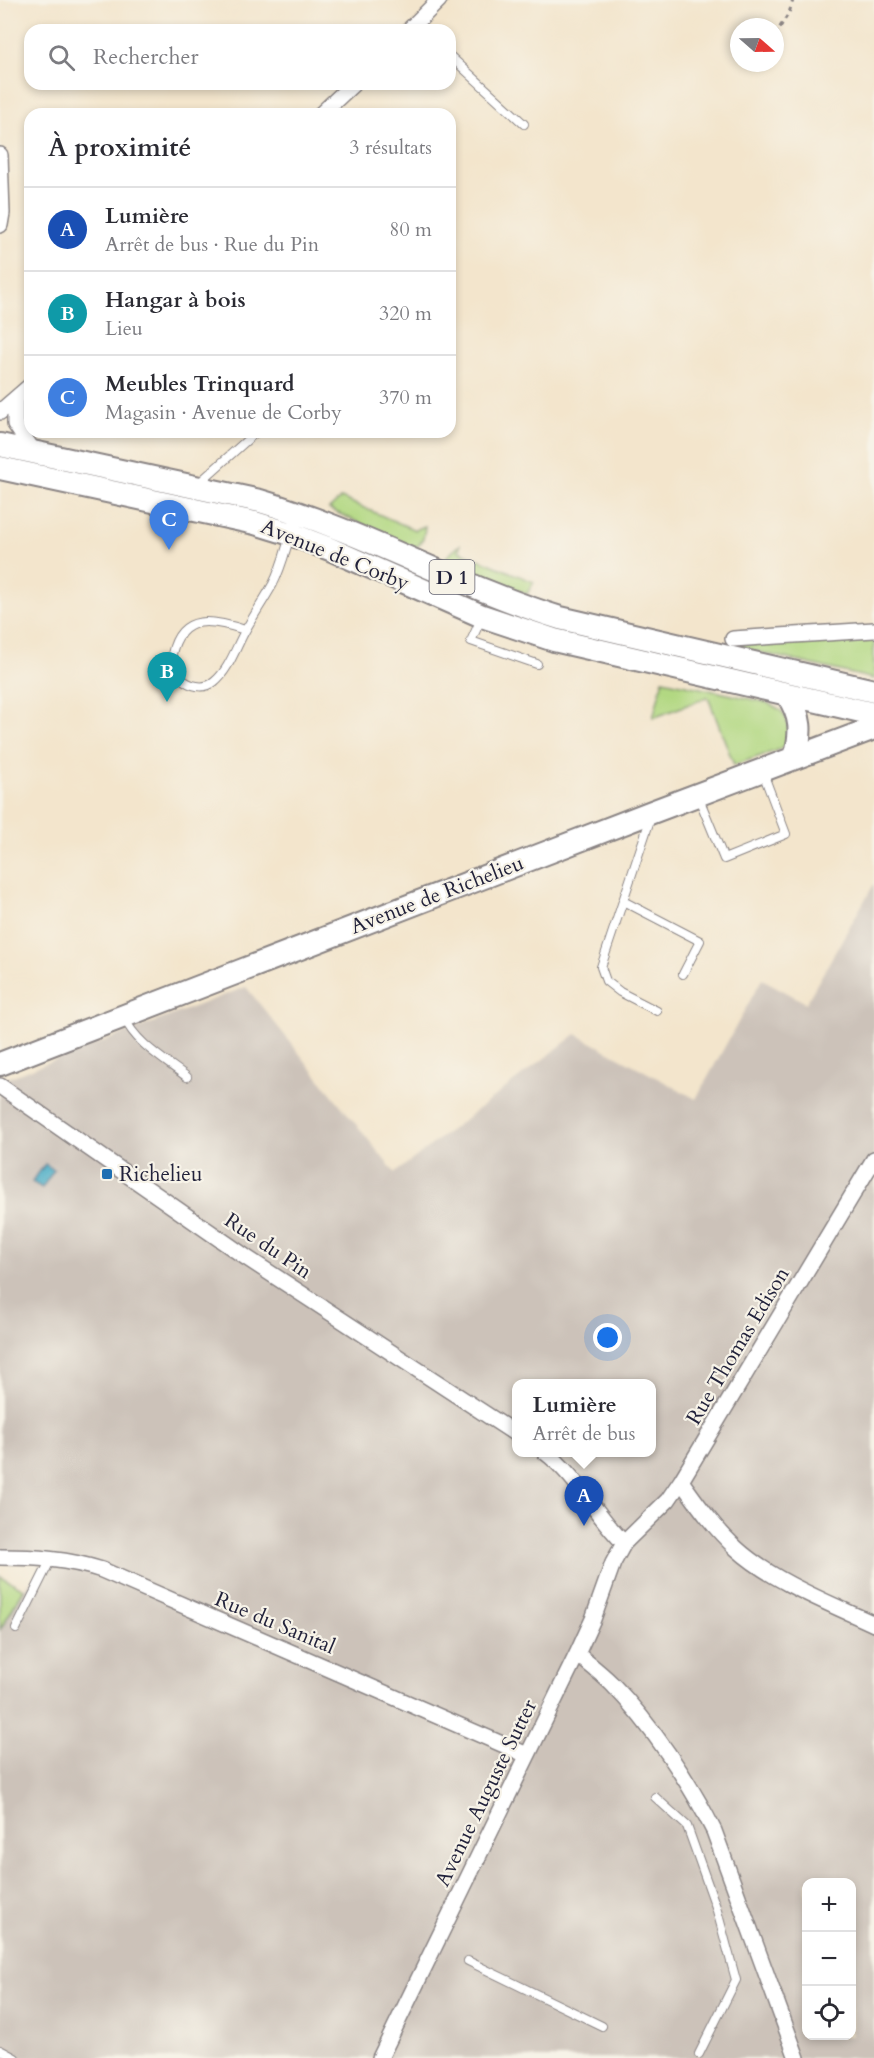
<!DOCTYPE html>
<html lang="fr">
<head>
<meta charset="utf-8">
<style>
	body { margin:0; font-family:Cardo,serif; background:#f2f2f3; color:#2b2b33 }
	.controls { position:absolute; right:18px; bottom:18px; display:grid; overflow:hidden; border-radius:12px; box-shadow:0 3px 9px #0003 }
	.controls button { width:54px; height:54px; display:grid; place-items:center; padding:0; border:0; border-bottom:2px solid #e1e1e2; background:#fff; color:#2b2b33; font:30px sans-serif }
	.compass { position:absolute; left:730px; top:18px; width:54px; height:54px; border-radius:50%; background:#fff; box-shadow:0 3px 9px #0003; rotate:110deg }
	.you { position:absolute; left:608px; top:1338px; width:21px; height:21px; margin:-15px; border:4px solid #fff; border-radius:50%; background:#1a73e8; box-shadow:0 0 0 9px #1a73e833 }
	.badge { display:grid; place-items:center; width:39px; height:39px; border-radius:50%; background:#1f6fb2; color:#fff; font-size:20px; font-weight:700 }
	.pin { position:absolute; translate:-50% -50px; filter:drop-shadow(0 2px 3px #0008) }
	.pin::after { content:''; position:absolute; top:32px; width:21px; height:18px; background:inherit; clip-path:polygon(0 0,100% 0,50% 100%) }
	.popup { position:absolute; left:512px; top:1379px; width:144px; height:78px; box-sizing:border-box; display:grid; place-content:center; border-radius:12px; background:#fff; filter:drop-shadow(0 2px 4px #0005); font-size:20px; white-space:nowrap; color:#7c7c81 }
	.popup b { font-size:22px; color:#2b2b33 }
	.popup::after { content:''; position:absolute; left:50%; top:100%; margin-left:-12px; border:12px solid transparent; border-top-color:#fff }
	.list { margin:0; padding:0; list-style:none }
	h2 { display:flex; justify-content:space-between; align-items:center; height:78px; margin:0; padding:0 24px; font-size:26px }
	h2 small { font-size:20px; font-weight:400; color:#7c7c81 }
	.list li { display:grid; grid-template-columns:39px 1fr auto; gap:18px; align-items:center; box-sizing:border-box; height:84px; padding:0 24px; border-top:2px solid #e1e1e2 }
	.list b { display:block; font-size:22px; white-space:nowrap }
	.list p { margin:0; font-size:20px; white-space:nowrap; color:#7c7c81 }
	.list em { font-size:20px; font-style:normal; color:#7c7c81 }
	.icon { flex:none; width:33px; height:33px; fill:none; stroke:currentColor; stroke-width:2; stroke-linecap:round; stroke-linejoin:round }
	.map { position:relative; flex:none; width:874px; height:2058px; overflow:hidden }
	.search { position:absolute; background:#fff; box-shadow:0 3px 9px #0003; left:24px; top:24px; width:432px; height:66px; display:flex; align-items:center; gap:15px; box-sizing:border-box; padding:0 21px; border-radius:18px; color:#7c7c81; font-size:22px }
	.panel { position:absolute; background:#fff; box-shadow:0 3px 9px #0003; left:24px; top:108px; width:432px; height:330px; border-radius:18px }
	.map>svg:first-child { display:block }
	.industrial { fill:#ccc2b9; fill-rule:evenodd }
	.green { fill:#b2d882; stroke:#6a7d5e; stroke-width:1.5 }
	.water { fill:#45aac5; stroke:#346680; stroke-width:1.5 }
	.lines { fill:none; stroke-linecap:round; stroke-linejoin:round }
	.service-casing { stroke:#8a8484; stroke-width:10 }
	.minor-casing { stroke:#8a8484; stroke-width:18 }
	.primary-casing { stroke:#8a8484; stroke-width:26 }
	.path { stroke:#8a8484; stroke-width:3; stroke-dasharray:4.5 4.5; stroke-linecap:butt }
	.service { stroke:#fff; stroke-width:8 }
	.minor { stroke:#fff; stroke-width:15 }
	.primary { stroke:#fff; stroke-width:22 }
	.poi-dot { fill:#1f6fb2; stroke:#f7f3e8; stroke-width:2 }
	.labels { text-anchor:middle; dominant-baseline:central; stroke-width:4.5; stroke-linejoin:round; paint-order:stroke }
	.shield { fill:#f7f3e8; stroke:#62616f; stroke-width:1.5 }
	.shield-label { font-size:20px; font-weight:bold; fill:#22223b }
	.street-label { font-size:21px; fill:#22223b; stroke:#f7f3e8 }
	.poi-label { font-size:21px; fill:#22223b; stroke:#f7f3e8; text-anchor:start }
</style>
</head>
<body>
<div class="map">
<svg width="874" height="2058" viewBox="0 0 874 2058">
	<rect width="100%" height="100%" fill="#f7f3e8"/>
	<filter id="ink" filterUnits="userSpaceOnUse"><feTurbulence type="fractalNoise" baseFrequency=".0167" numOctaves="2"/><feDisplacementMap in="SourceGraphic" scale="12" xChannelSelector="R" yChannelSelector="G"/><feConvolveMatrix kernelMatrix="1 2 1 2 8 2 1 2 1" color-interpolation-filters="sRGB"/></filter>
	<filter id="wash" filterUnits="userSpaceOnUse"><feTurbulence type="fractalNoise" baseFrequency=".008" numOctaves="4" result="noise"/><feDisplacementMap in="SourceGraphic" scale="24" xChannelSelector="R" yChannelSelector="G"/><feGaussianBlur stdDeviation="1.35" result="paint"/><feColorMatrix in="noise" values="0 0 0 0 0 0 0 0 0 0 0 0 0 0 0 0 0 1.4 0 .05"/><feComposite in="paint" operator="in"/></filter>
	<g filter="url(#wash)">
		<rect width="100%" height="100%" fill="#f3e5cc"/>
		<path class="industrial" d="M874 884V2058H0V1630L24 1589 47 1561 0 1560V1081L246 987 395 1173 576 1034 696 1099 762 979 806 1003ZM516 1384H652V1452H516ZM806 1882H852V2036H806Z"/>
		<path class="green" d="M341 498 415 530 425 526C424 536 424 543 414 548L329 509Z
			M460 545 459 551 534 582 527 594 443 560Z
			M874 636V679L737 647 738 644Z
			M663 680 765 702C788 711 790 719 787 743L781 749 734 765 708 697 653 718Z
			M0 1576 24 1589 0 1630Z"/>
		<path class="water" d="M45 1164 54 1170 42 1188 32 1182Z"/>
	</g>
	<g filter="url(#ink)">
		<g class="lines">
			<defs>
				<path id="service" d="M450 56 524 124
					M199 483 256 432
					M482 617 471 641 537 664
					M245 630C214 620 181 612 172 654 170 663 173 672 181 678 189 686 204 690 214 682 229 670 236 647 245 631 254 615 264 600 273 584 281 569 285 552 290 536
					M698 796 724 859 786 834 763 773
					M651 817 601 967 606 981 620 992 657 1011
					M623 901 700 941 683 974
					M124 1017C135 1043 165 1060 187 1077
					M16 1629 51 1559
					M655 1797 687 1826 716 1907 736 1980 699 2054
					M468 1961 602 2026
					M0 2050 15 2058"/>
				<path id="minor" d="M409 30 439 0
					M321 114 353 84
					M0 155 2 213 0 225
					M15 399V424L34 452
					M0 412 30 386
					M733 639 874 630
					M0 1086 247 1258 516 1434
					M545 1452C578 1477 595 1515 624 1543
					M681 1481C698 1505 715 1529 737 1549 772 1581 831 1604 874 1624
					M0 1557C35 1557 68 1559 102 1570L527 1755
					M577 1654C589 1664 601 1673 612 1684 651 1724 689 1781 714 1831L797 2058
					M380 2058 577 1654 593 1619 613 1563 624 1543 668 1500 681 1481 874 1159"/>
				<path id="primary" d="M0 445 260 501C363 531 457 586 560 618L874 691
					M0 468 255 523 291 534 330 549 482 616 554 640 874 714
					M787 694C802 717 802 732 795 758
					M0 1064 652 812 874 728"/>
			</defs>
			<use href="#service" class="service-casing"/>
			<use href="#minor" class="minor-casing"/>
			<use href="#primary" class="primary-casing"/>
			<path class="path" d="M775 35 789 13 793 0"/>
			<use href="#service" class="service"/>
			<use href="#minor" class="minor"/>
			<use href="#primary" class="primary"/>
		</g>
	</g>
	<rect class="poi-dot" x="101" y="1168" width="12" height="12" rx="3"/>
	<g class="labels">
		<rect class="shield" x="429.5" y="560" width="45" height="34" rx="4.5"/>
		<g class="shield-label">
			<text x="452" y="577">D 1</text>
		</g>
		<g class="street-label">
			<text transform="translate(335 555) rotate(22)">Avenue de Corby</text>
			<text transform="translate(437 895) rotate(-21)">Avenue de Richelieu</text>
			<text transform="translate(268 1246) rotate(34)">Rue du Pin</text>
			<text transform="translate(738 1346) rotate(-59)">Rue Thomas Edison</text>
			<text transform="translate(275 1623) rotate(23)">Rue du Sanital</text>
			<text transform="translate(486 1793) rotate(-64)">Avenue Auguste Sutter</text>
		</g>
		<g class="poi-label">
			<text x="119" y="1174">Richelieu</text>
		</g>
	</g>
</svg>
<div class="controls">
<button>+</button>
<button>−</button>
<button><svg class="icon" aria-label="locate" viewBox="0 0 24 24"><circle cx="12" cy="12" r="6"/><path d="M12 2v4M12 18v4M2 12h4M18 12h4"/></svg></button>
</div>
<svg class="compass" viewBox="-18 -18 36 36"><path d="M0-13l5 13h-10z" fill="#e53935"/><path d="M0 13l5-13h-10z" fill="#7c7c81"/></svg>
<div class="you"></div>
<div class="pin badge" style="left:584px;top:1526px;background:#1a4fb4">A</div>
<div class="popup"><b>Lumière</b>Arrêt de bus</div>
<div class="pin badge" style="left:167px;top:702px;background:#0f9aa8">B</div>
<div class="pin badge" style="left:169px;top:550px;background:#3f7fe0">C</div>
<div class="search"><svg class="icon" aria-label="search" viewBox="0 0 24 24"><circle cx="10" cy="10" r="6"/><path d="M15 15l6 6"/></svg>Rechercher</div>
<section class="panel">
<h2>À proximité<small>3 résultats</small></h2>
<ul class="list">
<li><span class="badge" style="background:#1a4fb4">A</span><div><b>Lumière</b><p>Arrêt de bus · Rue du Pin</p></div><em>80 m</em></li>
<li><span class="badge" style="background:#0f9aa8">B</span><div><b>Hangar à bois</b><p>Lieu</p></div><em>320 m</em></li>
<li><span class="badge" style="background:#3f7fe0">C</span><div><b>Meubles Trinquard</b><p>Magasin · Avenue de Corby</p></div><em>370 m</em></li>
</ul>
</section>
</div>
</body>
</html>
